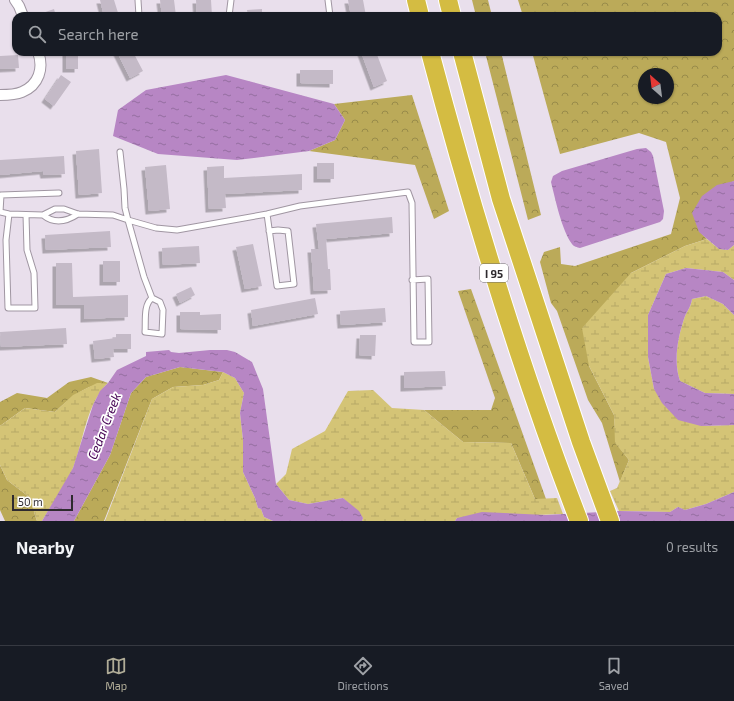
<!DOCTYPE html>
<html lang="en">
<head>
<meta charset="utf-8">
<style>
	body { margin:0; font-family:"Exo 2",sans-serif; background:#20242c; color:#f1f3f6 }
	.compass { position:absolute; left:638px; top:68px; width:36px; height:36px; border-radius:50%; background:#171b24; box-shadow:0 1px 3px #0004; rotate:332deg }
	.scale { position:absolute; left:12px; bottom:10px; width:61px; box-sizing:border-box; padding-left:4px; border:2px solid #2e2a2f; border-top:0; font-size:11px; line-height:14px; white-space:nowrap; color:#2e2a2f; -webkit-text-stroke:3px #fff; paint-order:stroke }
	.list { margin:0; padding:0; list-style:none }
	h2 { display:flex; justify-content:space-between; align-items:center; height:52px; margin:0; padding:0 16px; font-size:17px }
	h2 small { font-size:13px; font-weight:400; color:#9ea1a6 }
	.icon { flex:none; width:22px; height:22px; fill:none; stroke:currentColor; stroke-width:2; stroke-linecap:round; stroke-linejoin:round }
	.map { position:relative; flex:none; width:734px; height:521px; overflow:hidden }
	.search { position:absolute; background:#171b24; box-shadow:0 1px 3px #0004; left:12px; right:12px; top:12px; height:44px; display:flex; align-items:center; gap:10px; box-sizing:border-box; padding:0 14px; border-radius:12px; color:#9ea1a6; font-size:15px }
	.sheet { height:124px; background:#171b24 }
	nav { display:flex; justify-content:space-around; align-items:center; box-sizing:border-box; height:56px; border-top:1px solid #363941; background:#171b24; font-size:11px; color:#9ea1a6 }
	nav a { display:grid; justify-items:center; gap:2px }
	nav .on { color:#b0ac97 }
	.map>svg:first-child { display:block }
	.forest { fill:url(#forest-crowns); fill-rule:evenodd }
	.wetland { fill:url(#wetland-marsh) }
	.water { fill:url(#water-ripples) }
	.building { fill:#c4bac7; filter:url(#shadow) }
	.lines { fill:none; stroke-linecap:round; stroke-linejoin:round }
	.lane-casing { stroke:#a096a2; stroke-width:7 }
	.street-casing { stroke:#a096a2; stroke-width:12 }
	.highway-casing { stroke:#fff; stroke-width:20 }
	.lane { stroke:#fff; stroke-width:5 }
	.street { stroke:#fff; stroke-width:10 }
	.highway { stroke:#d4bc42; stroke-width:18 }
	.labels { text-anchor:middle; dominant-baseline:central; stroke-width:3.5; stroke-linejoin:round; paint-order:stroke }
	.shield { fill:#fff; stroke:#6d6a6d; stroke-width:1 }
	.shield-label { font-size:11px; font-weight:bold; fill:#2e2a2f }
	.water-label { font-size:13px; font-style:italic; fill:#440252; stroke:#fff }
</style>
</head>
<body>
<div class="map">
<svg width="734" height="521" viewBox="0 0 734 521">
	<defs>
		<pattern id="forest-crowns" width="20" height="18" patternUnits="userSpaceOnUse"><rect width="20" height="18" fill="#bbaa59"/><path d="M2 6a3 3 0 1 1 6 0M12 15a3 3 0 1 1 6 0" fill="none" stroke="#988b4a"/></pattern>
		<pattern id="wetland-marsh" width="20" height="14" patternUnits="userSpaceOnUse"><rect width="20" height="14" fill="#d4c476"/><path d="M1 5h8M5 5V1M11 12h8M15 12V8" fill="none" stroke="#b6a966"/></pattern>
		<pattern id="water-ripples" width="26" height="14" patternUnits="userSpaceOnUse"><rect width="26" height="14" fill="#b786c4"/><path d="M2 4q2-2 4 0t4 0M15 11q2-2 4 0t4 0" fill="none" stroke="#956ea0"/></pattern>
		<filter id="shadow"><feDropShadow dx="-3.5" dy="3.5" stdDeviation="0" flood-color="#0004"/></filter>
	</defs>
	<rect width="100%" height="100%" fill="#e9dfec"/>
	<path class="forest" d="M472 0H488L492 16H476Z
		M518 0H734V181L732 182 699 231 707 239 685 246 631 273 589 366 614 415 616 443 629 460 620 482 602 423 588 400 557 311 551 303 540 262 544 252 560 247 561 264 575 266 671 234 680 198 666 142 639 133 560 154 532 52H718V16H523ZM644 74H668V98H644Z
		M485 52H501L541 215 528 220Z
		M412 95 449 211 434 219 415 165 309 151 335 140 345 120 334 104Z
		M471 289 546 499H535L511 443 463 442 424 410H491L495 398 458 291Z
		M180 367 223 372 219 380 203 385 173 387 152 399 104 521H74L110 455 131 393 146 377Z
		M91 377 108 383C86 384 70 398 55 412L25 408 0 426V402L17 393 47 398 69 382Z
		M0 465 7 480 33 500 34 512 37 521H5L0 510Z"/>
	<path class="wetland" d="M707 239 719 249 728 250 734 245V280L723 272 686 268 666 274 648 315V357L654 389 701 426 734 425V492L706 504 685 510 678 507 670 512 619 511 610 491 617 488 629 460 615 443 614 415 589 366 582 328 631 273 685 246Z
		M706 296 723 304 734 315V394L705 393 680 381C673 361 678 336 685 316 688 310 691 306 692 299Z
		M223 372 235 378 244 393 240 413 243 440V472L255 498 258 508 261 509 264 517 273 521H105L152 399 173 387 203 385 219 380Z
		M97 383H108C86 404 84 440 73 468 66 485 52 504 42 521H37L34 512 33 500 7 480 0 465V426L25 408 55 412 73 395Z
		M373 390 392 408 424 410 463 442 511 443 535 499 557 498 563 514 457 518 455 521H362L363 518 343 498 308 504 289 500 276 484 286 474 292 449 325 431 348 391Z"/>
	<path class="water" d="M226 75 334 104 345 120 335 140 309 151 237 160 158 154 113 136 118 110 146 90Z
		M646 148 651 152 653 156 664 211 663 219 660 222 580 248C577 247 574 247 572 244 562 231 555 198 551 182L553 176 562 171 637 149Z
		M734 181V245L728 250 719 249 699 232 692 213 702 196 717 185Z
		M686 268 723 272 734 280V315L723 304 706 296 692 299C691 306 688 310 685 316 678 336 673 361 680 381L705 393 734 394V425L701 426 678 420 662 403 654 389 648 357V315L666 274Z
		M169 350 171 352 179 353 210 350H227L235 352 252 362 263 389 276 484 289 500 308 504 343 498 359 511 363 518 362 521H273L264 517 261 509 258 508 255 498 243 472V440L240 413 244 393 235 378 223 372 180 367 146 377 131 393 110 455 74 521H42L73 468 93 405 100 391 108 383 117 370 146 356V352Z
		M734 492V521H455L457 518 482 512 546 515 619 511 670 512 678 507 685 510 706 504Z"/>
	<path class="building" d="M100 0H114L119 16H104Z
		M160 0H174L176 16H162Z
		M196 0H211L212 16H197Z
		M348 0H363L366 16H351Z
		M54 9 56 16H37V15Z
		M262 9V16H248L247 10Z
		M66 52H78V69H66Z
		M117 52H133L143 71 130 78Z
		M361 52H376L387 81 374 87Z
		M18 55 19 68 0 69V56Z
		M300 70H333V84L300 83Z
		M61 75 71 82 54 106 45 99Z
		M99 149 102 193 79 195 76 151Z
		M64 156 65 174 44 175 43 171 0 175V160Z
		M317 163H334V179H317Z
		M166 165 170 209 149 211 145 167Z
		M224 166V178L302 174V190L225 194 226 208 209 209 207 167Z
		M392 217 393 233 326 239 328 269H330L331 290 314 291 311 249H319L316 224Z
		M110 231 111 247 46 250 45 235Z
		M253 244 262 286 245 289 236 247Z
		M199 246 200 263 163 265 162 248Z
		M103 261H120V282H103Z
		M56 263H72L73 297 128 295V317L84 319V305H56Z
		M191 287 195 295 180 303 176 294Z
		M315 298 318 314 253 326 251 310Z
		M385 308 386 322 341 325 340 311Z
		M180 312H200V315L221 314V330L180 329Z
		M66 328 67 344 1 347 0 332Z
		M116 334H131V349H113L114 357 95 359 93 341 116 338Z
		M360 335H376L375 356 359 355Z
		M445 371 446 386 404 388V372Z"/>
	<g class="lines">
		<defs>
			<path id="lane" d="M138 0 139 16
				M328 0 330 16
				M229 16 231 0
				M120 152 124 189 125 208 128 220 156 228 177 230 267 214 300 206 408 192 412 203 414 342H429L428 279 412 280
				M0 212 9 214 43 215 55 209H64L78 214 113 215 128 220 144 277 152 298C143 305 146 322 145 332L162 334 163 310 160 302 152 298
				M0 212 1 195 59 193
				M9 214 6 240 8 308H35L34 273 27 250 26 215
				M267 214 277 286 294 284 288 231 278 230 269 231
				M43 215C54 224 66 222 78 214"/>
			<path id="street" d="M15 0 19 6 23 16
				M0 95C7 95 15 95 22 92 39 85 44 68 38 52"/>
			<path id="highway" d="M416 0 420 16
				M448 0 452 16
				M430 52C472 210 520 368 579 521
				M462 52 501 199 581 442 610 521"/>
		</defs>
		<use href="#lane" class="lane-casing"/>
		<use href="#street" class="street-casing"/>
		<use href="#highway" class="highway-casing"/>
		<use href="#lane" class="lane"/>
		<use href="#street" class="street"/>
		<use href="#highway" class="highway"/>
	</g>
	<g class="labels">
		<rect class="shield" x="480" y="264" width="28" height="18" rx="3"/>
		<g class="shield-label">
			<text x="494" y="273">I 95</text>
		</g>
		<g class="water-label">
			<text transform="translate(104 426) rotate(-69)">Cedar Creek</text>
		</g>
	</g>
</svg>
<svg class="compass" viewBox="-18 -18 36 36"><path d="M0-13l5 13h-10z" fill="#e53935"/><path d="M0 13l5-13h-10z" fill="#9ea1a6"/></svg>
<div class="scale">50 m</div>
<div class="search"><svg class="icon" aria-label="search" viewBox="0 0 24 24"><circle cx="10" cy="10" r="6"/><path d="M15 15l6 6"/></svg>Search here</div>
</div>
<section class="sheet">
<h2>Nearby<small>0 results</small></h2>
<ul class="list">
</ul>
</section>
<nav>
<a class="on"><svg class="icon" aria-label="map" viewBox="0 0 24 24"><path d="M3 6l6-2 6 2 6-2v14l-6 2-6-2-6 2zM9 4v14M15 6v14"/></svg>Map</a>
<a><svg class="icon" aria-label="directions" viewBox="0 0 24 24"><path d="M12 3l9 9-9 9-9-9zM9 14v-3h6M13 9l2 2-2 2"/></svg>Directions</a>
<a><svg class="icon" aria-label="saved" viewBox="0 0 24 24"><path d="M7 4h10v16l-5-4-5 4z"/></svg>Saved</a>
</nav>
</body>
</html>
